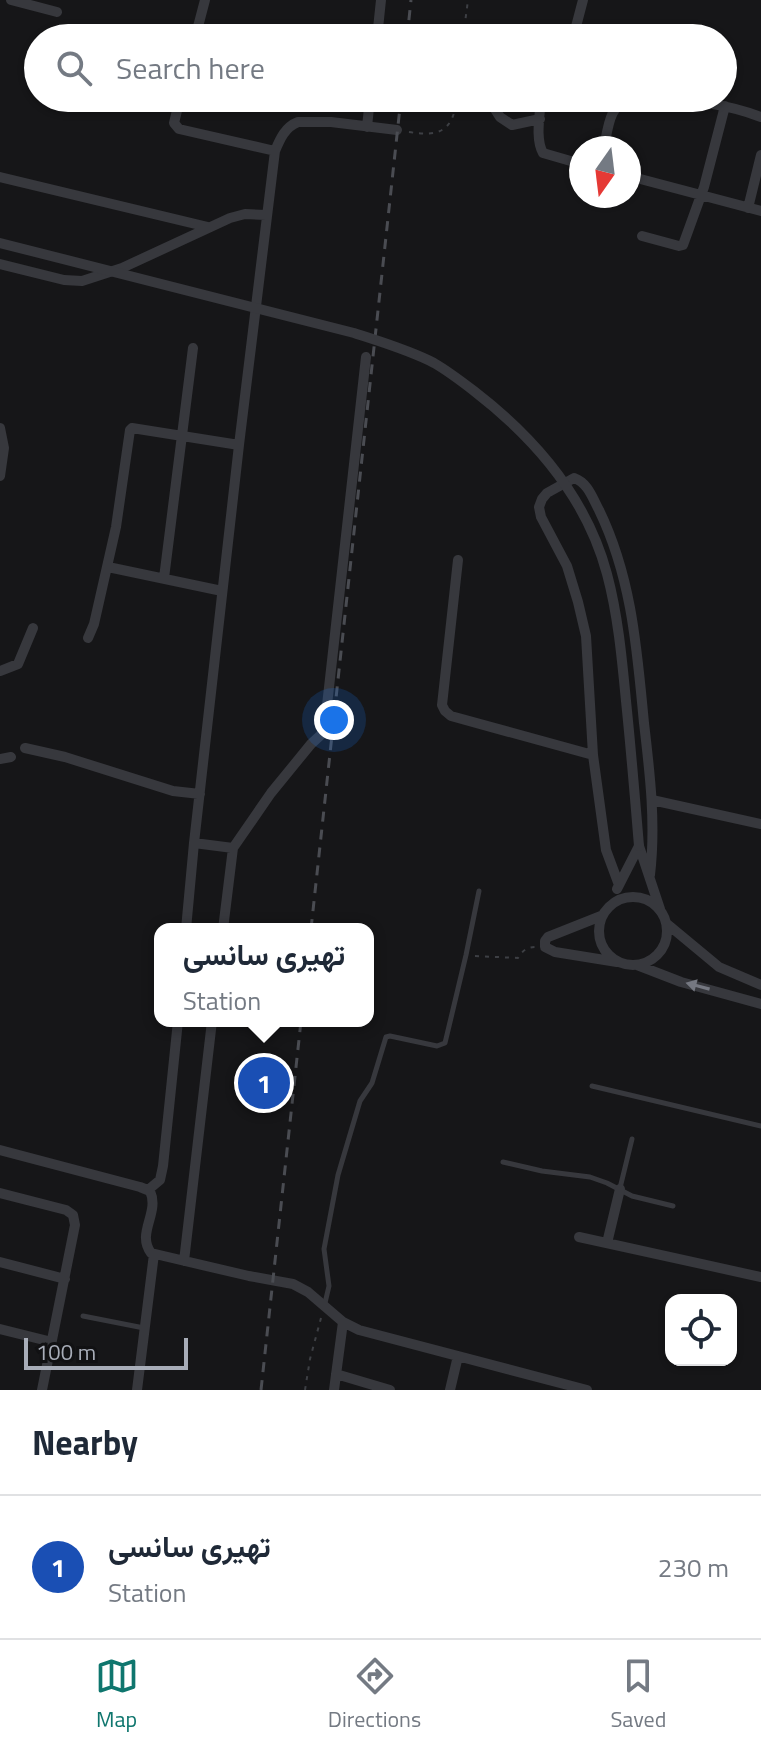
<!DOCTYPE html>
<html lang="en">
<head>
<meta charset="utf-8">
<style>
	body { margin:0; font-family:"Titillium Web",Vazirmatn,sans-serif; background:#f6f6f7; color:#1f2937 }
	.controls { position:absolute; right:24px; bottom:24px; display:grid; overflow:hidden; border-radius:16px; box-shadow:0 2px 6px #0004 }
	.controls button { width:72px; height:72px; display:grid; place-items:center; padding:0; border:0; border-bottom:2px solid #e0e1e3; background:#fff; color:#1f2937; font:40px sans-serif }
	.compass { position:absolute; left:569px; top:136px; width:72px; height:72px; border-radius:50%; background:#fff; box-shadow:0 2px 6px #0004; rotate:194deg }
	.scale { position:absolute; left:24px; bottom:20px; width:164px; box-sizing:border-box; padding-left:8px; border:4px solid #a8adb8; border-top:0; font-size:22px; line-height:28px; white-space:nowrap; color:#a8adb8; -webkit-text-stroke:6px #111113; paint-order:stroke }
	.you { position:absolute; left:334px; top:720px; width:28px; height:28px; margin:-20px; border:6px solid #fff; border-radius:50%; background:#1a73e8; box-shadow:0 0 0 12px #1a73e833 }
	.badge { display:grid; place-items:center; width:52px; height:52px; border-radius:50%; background:#0f766e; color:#fff; font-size:26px; font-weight:700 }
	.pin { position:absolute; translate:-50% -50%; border:4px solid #fff; box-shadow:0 2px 8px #0006 }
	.popup { position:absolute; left:154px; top:923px; width:220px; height:104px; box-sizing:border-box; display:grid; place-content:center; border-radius:16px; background:#fff; filter:drop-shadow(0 2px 6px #0005); font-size:26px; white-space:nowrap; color:#747a83 }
	.popup b { font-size:30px; color:#1f2937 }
	.popup::after { content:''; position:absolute; left:50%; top:100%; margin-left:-16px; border:16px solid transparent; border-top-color:#fff }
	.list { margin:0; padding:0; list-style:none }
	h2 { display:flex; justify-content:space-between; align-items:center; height:104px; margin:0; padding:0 32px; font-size:34px }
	h2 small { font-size:26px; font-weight:400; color:#747a83 }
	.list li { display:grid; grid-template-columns:52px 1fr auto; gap:24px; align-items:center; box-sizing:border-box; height:144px; padding:0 32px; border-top:2px solid #e0e1e3 }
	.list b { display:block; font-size:30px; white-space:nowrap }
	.list p { margin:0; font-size:26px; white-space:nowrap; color:#747a83 }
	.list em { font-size:26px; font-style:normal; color:#747a83 }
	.icon { flex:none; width:44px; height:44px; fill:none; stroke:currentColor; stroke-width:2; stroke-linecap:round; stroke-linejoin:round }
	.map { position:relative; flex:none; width:761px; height:1390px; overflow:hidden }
	.search { position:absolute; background:#fff; box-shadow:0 2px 6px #0004; left:24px; right:24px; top:24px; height:88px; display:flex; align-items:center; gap:20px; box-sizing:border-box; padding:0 28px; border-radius:44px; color:#747a83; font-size:30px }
	.sheet { height:248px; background:#fff }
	nav { display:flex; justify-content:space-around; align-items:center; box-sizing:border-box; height:112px; border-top:2px solid #e0e1e3; background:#fff; font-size:22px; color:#747a83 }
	nav a { display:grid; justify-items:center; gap:4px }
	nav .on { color:#0f766e }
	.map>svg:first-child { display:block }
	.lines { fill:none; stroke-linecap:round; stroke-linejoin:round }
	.path { stroke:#3d3f44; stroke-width:2; stroke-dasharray:4 6; stroke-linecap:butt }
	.service { stroke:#37383d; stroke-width:5 }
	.minor { stroke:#37383d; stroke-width:10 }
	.rail { stroke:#4a4c52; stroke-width:3; stroke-dasharray:10 8; stroke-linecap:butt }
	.minor-bridge { stroke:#37383d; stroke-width:10 }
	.oneway { fill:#757881 }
</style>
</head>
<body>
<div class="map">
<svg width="761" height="1390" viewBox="0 0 761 1390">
	<rect width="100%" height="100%" fill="#161618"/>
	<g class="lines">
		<path class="path" d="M463 38 468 0
			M409 132C440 137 453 131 457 98
			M475 956 518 958C523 950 527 947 536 947
			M305 1390 310 1359 321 1318"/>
		<path class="service" d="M592 1086 761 1126
			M503 1162 542 1171 590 1177 607 1183 632 1196 673 1206
			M620 1188 632 1139
			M325 1303 329 1286 324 1249 338 1175 360 1101 372 1083 386 1037 390 1036 437 1046 445 1043 466 955 479 891
			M83 1316 144 1328"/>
		<path class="minor" d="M11 0 57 12
			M576 27 594 38
			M195 38 205 0
			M377 38 381 0
			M573 38 583 0
			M180 98 174 123 179 129 275 151
			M541 98C540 115 535 139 543 153L581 164
			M655 98C691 100 727 104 761 117
			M491 103 500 117 512 125 540 119
			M367 127 370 98
			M604 148C608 128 609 102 633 98
			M629 176 761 211
			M0 177 208 227
			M748 208 761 155
			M642 236 679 246 683 245 704 187 725 106
			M0 264 64 280 82 281 122 268 230 218 245 214 266 215
			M0 428 4 448 0 476
			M458 560 442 705 445 711 451 716 593 755
			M108 567 222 591
			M164 578 193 348
			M88 638 94 624 116 527 130 430 132 428 239 445
			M0 671 18 664 33 628
			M25 748 65 757 173 791 200 794
			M0 759 11 757
			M652 800 761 824
			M194 843 233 848
			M639 846 660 909
			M619 885 606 850 593 755 586 636 578 602 567 566 541 517 539 507 542 499 547 493 574 478C588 483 592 497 599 510 632 578 637 650 644 723 650 774 656 824 650 875
			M617 889 639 846
			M599 931a34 34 0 1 1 68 0a34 34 0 1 1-68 0Z
			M601 916 548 937 545 941V947L555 952 617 962
			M666 923 719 967 761 985
			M186 929 194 843 239 445 275 151C280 139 285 127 298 122H331L397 130
			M223 929 233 848 271 793 311 744 324 732 366 357
			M637 965 681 982 761 1004
			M0 1150 140 1187 150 1191C160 1213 136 1233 151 1253L249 1276 293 1284 308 1292 343 1322 359 1330 587 1390
			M148 1190 160 1180 163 1166 178 1021
			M0 1193 66 1210 73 1215 75 1225 42 1390
			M579 1237 761 1277
			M607 1243 620 1189
			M184 1261 212 1021
			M0 1262 65 1279
			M0 1329 52 1342
			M336 1374 390 1390
			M137 1390 154 1254
			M334 1390 343 1322
			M450 1390 458 1356"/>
		<path class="rail" d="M407 38 411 0
			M311 929 401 98
			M261 1390 301 1021"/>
		<path class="minor-bridge" d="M0 243 354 333C381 342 409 350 434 363 448 371 461 381 474 391 535 438 587 499 607 574 618 615 622 659 626 701 631 749 635 798 639 846"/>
	</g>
	<defs><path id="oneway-solid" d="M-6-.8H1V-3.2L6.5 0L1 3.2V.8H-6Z" transform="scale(2)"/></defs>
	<use class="oneway" href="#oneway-solid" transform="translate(698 986) rotate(-165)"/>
</svg>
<div class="controls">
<button><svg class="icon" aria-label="locate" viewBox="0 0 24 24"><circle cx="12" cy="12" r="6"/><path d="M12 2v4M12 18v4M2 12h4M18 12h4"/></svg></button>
</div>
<svg class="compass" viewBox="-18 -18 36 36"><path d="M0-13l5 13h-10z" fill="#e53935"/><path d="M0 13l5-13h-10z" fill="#747a83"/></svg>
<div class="scale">100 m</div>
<div class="you"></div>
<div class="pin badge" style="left:264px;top:1083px;background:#1a4fb4">1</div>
<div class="popup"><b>تھیری سانسی</b>Station</div>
<div class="search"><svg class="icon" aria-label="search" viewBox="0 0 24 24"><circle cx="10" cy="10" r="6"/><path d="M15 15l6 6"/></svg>Search here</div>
</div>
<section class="sheet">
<h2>Nearby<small></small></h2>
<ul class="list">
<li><span class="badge" style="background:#1a4fb4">1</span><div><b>تھیری سانسی</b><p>Station</p></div><em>230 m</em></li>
</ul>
</section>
<nav>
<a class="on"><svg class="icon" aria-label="map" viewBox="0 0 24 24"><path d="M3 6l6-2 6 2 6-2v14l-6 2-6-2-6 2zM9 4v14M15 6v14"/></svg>Map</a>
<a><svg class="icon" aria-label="directions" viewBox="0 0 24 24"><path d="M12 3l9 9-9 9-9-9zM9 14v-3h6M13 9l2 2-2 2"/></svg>Directions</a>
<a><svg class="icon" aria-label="saved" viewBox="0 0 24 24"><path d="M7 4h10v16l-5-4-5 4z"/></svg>Saved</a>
</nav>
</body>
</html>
